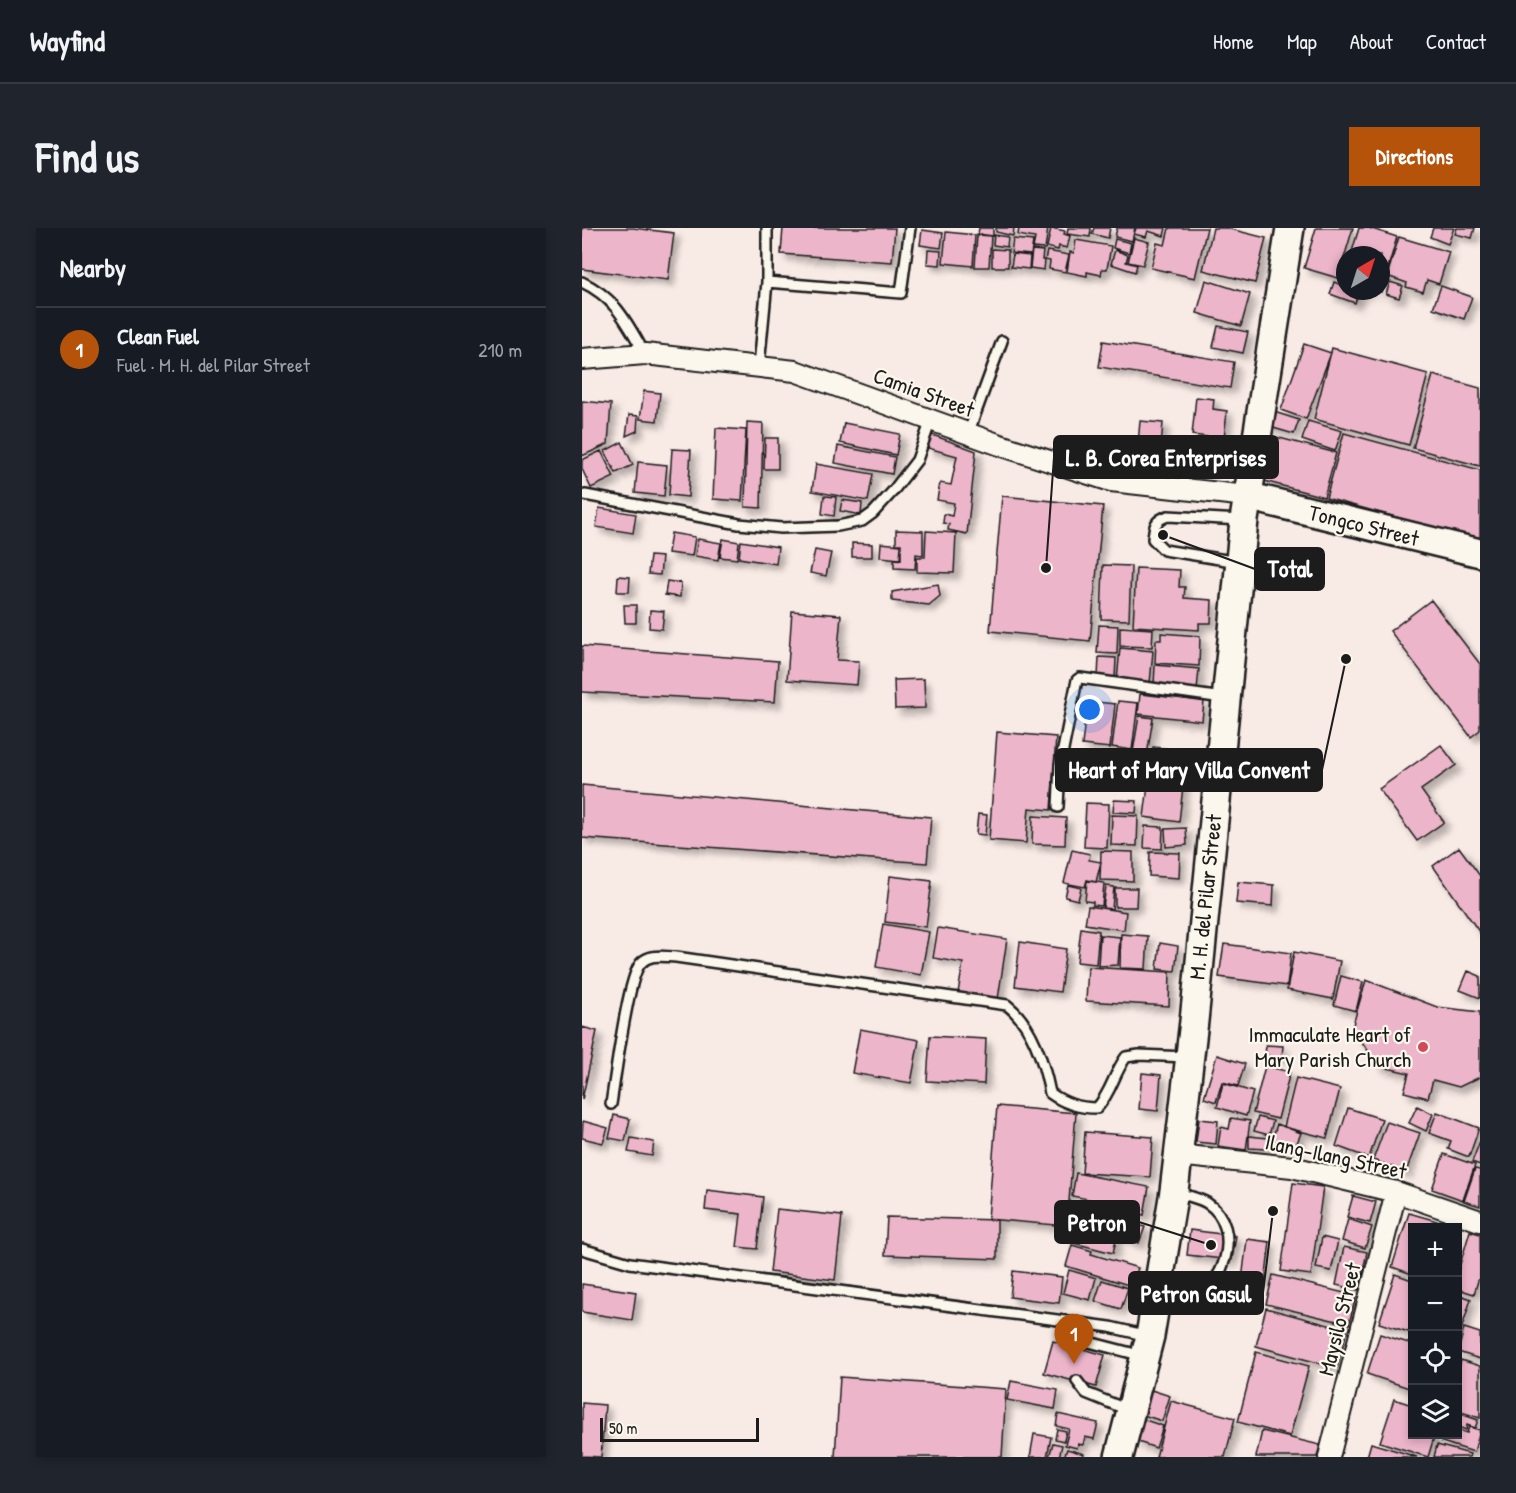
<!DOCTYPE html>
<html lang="en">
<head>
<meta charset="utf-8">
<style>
	body { margin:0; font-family:"Patrick Hand",sans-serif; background:#20242c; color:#f1f3f6 }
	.controls { position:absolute; right:18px; bottom:18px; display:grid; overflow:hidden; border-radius:0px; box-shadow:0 3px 9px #0003 }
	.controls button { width:54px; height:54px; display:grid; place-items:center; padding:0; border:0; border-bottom:2px solid #363941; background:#171b24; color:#f1f3f6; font:30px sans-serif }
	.compass { position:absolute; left:754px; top:18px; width:54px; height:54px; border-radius:50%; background:#171b24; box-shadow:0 3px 9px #0003; rotate:39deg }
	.scale { position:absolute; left:18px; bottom:15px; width:159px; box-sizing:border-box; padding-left:6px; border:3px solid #1c1c1c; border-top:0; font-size:16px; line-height:21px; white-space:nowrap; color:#1c1c1c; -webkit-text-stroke:4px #fbf7ec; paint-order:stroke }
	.you { position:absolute; left:508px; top:482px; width:21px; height:21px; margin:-15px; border:4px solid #fff; border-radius:50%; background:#1a73e8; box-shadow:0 0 0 9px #1a73e833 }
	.badge { display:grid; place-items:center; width:39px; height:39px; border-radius:50%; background:#b45309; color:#fff; font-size:20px; font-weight:700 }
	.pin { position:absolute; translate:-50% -50px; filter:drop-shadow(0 2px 3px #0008) }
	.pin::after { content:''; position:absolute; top:32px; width:21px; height:18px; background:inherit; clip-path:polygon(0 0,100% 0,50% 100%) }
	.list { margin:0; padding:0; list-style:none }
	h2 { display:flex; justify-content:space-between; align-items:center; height:78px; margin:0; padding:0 24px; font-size:26px }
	h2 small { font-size:20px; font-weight:400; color:#9ea1a6 }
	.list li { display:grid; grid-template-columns:39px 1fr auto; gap:18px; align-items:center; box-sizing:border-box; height:84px; padding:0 24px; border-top:2px solid #363941 }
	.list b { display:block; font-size:22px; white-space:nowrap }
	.list p { margin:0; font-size:20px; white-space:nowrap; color:#9ea1a6 }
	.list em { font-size:20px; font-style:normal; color:#9ea1a6 }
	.icon { flex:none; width:33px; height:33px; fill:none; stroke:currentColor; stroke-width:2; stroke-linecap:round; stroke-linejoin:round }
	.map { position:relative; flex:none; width:898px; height:1229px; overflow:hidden; border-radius:0px }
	header { display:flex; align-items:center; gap:36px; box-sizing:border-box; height:84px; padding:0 30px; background:#171b24; border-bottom:2px solid #363941 }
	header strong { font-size:28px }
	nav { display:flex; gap:33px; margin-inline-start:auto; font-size:21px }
	.intro { display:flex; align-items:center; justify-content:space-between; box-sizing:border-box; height:144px; padding:0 36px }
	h1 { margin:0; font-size:42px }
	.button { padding:15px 27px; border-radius:0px; background:#b45309; color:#fff; font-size:21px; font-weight:700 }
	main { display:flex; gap:36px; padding:0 36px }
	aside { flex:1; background:#171b24; border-radius:0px; box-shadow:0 3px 9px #0003 }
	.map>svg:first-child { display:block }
	.building { fill:#edb5ca; stroke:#1c1c1c; stroke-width:1.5; filter:url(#shadow) }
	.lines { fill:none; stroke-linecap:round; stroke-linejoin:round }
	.lane-casing { stroke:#1c1c1c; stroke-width:14 }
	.street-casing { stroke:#1c1c1c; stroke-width:24 }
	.secondary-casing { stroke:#1c1c1c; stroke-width:32 }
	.lane { stroke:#fbf7ec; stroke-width:9 }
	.street { stroke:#fbf7ec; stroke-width:20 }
	.secondary { stroke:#fbf7ec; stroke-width:27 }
	.poi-dot { fill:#d1495b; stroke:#fbf7ec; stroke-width:2 }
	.labels { text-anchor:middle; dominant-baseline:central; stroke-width:4.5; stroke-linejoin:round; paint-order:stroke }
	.street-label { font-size:22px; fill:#1c1c1c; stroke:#fbf7ec }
	.poi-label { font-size:22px; fill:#1c1c1c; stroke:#fbf7ec; text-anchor:end }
	.leader { fill:none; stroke:#1c1c1c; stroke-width:2 }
	.callout-dot { fill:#1c1c1c; stroke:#fbf7ec; stroke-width:2 }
	.callout { fill:#1c1c1c; stroke:#1c1c1c; stroke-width:2 }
	.callout-label { font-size:24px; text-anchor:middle; font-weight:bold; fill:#fff }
</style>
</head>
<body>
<header>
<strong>Wayfind</strong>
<nav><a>Home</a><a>Map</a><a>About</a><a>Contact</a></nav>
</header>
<div class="intro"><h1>Find us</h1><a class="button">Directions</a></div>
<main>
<aside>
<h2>Nearby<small></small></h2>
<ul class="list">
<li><span class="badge">1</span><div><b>Clean Fuel</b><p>Fuel · M. H. del Pilar Street</p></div><em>210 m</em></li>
</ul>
</aside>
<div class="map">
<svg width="898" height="1229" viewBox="0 0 898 1229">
	<defs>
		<filter id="shadow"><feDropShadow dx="5.5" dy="5.5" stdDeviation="3" flood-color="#0004"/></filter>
	</defs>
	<rect width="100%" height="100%" fill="#f8eae5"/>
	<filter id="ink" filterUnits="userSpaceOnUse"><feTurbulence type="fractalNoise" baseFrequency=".0167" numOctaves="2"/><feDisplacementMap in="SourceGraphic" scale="12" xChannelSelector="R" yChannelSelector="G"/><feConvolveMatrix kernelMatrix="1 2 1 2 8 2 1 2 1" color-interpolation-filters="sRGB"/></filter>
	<g filter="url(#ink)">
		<path class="building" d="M0 0H51L92 5 86 52 0 41Z
			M201 0H313L310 34 199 26Z
			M397 0H411V8L396 6Z
			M414 0H432L431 8 414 4Z
			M437 0H466L463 21 451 20 453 10 436 7Z
			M469 0 483 3 482 6 488 8 485 20 477 18 476 22 465 19Z
			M486 0H509L508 9 485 6Z
			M512 0H528L526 10 510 6Z
			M535 0H553L550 13 533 9Z
			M554 0H584L582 8 566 3 564 9 552 6Z
			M587 0H625L613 50 569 40 575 15 583 17Z
			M631 0H644L684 10 673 55 621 42Z
			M734 0H771L756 50 722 40Z
			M777 0H787L815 9 799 64 795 63H799V27H769Z
			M851 0H872L866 16 848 9Z
			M875 0H893L890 10 873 6Z
			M340 2 361 5 359 20 338 17Z
			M364 4 393 7 391 38 361 35Z
			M395 7 409 8 407 39H393Z
			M412 7 426 9 425 19 411 17Z
			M817 9 867 24 857 56 845 52 841 64 824 59 825 55 805 48Z
			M552 10 567 14 561 37 546 34Z
			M431 11 451 13 449 27 429 25Z
			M533 11 549 15 547 25 531 20Z
			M494 12 529 18 525 41H520L519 47 505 44V48L485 44 488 24 492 25Z
			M410 21 426 22V39H410Z
			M346 22 359 23 358 37 345 36Z
			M450 22 461 23 460 32H463L462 42 448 40Z
			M533 22 546 27 544 34 555 37 553 44 529 36Z
			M465 23 487 27 483 44 467 41 468 33 463 32Z
			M431 26 448 28 447 41 429 39Z
			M624 52 668 66 659 98 615 85Z
			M752 54 763 58V63H777L773 75 748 66Z
			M808 54 821 58 817 70 804 66Z
			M859 58 890 69 882 91 851 80Z
			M636 98 666 104 661 125 631 119Z
			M521 113 652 134 648 160 517 139Z
			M722 116 749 125 724 191 699 182Z
			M750 120 846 146 827 217 732 191Z
			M851 147 898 160V238L831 220Z
			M62 163 78 165 75 193 58 191Z
			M614 169 632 171 631 181 645 183 642 211 610 207Z
			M0 173 29 176 26 216 0 228Z
			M686 182 717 192 712 206 681 197Z
			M47 187 56 188 55 203 44 208Z
			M558 193 581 195 579 218 556 216Z
			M726 193 760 203 753 223 720 212Z
			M165 194 181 195 179 280 163 279Z
			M262 195 318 206 314 227 258 215Z
			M134 200 164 202 160 273 131 271Z
			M762 205 898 242V312L744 270Z
			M348 206 394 223 385 306 366 302 367 296 361 295 362 286 370 288 372 275 355 272 358 255 369 257 375 228 346 220Z
			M694 209 754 225 742 269 682 253Z
			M183 210H196V241H182Z
			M40 214 51 237 34 245 23 223Z
			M256 218 313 229 310 246 253 235Z
			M90 221 109 222 106 269 87 267Z
			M19 223 32 249 9 260 0 241V232Z
			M56 234 85 237 82 268 53 265Z
			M234 236 291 246 286 273 230 263Z
			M242 268 254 269 252 288 240 286Z
			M420 268 521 278 508 413 408 403Z
			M260 272 280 275 279 287 258 283Z
			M17 280 54 286 51 305 14 299Z
			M314 302 341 303V327L334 326 333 341 312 340V331L319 332V316H314Z
			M344 303 374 305 372 345 335 344V329H343Z
			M89 305 113 309 110 328 86 325Z
			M116 311 139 315 136 332 113 328Z
			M141 311 157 314 155 331 138 329Z
			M159 313 196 319 194 336 157 330Z
			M270 315 290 316V329H270Z
			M299 315 319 317 318 331 298 329Z
			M233 322 249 325 244 348 228 345Z
			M68 328 80 329 78 347 66 346Z
			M521 337 549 338 547 392 519 391Z
			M554 340 598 342 597 359H603L602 370 630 372 629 395H617V402L551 398Z
			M36 348 48 349 47 364H35Z
			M85 353 99 355 98 369 83 367Z
			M356 356 358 368 347 377 310 373V364Z
			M849 372 898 436V502L889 509 808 403Z
			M42 377H54V395H43Z
			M68 382 82 383 80 401 67 400Z
			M210 383 259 387 255 432 277 433 275 457 205 452Z
			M517 397 536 398 535 426 515 425Z
			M538 399 571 401 570 419 538 418Z
			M579 405 618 408 617 438 573 435 574 412H579Z
			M0 418 196 433 193 474 0 464Z
			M538 420 571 423 568 455 535 453Z
			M517 429 534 430 533 450 516 449Z
			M573 437 617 441 615 462 572 457Z
			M342 451 343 480 313 481 312 452Z
			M558 466 622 473 620 493 556 486Z
			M505 473 533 476 528 520 500 517Z
			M536 473 556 475 550 522 530 519Z
			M557 488 571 490 565 527 551 524Z
			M415 504 474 509 469 582 447 580 444 615 407 612Z
			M859 517 874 537 839 562 862 594 835 613 797 561Z
			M571 519 605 523 597 594 562 589Z
			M0 557 349 589 345 635 0 610Z
			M532 572 555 573 554 585 531 584Z
			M504 575 527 576 525 620 502 619Z
			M396 586 405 587 403 607 394 606Z
			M530 587 556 588 555 618 529 617Z
			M451 588 484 590 483 617 450 616Z
			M563 598 581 599 580 621 562 620Z
			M604 600 605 617 584 619 583 601Z
			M877 619 898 648V705L851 638Z
			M490 622 508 626 507 632 519 634 514 654 505 652 503 659 482 655Z
			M519 623 551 624V653L518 652Z
			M568 624 598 625 597 650 567 648Z
			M308 648 350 653 344 699 303 694Z
			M505 653 522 655 520 678 511 677V674L503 673Z
			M656 654 692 657 691 678 654 675Z
			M486 657 499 660 496 672 483 669Z
			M524 658 532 659 530 681 521 680Z
			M533 660H555L554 679H533Z
			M506 678 544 684 542 702 503 696Z
			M301 696 347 704 339 747 294 739Z
			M356 700 425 711 416 771 376 765 381 735 351 730Z
			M499 700 517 703 514 736 495 734Z
			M539 706 566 708 564 741 538 740Z
			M518 707 538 709 536 737 516 738Z
			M438 714 484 721 478 764 433 758Z
			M578 715 596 718 593 743 575 741Z
			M642 716 709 725 705 758 637 749Z
			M712 724 758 733 751 771 705 762Z
			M506 739 588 744 587 778 504 773Z
			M886 743 898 748V770L878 762Z
			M759 748 781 754 774 783 752 777Z
			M784 752 855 779 898 784V849L877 859 851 852 846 870 822 864 827 845 797 838 770 800Z
			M0 799 15 803 0 872Z
			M278 801 337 812 329 855 270 845Z
			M348 808 404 811 402 856 345 853Z
			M684 817 701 818 700 829 683 828Z
			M635 827 663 836 656 858 640 854 634 874 622 870Z
			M683 838 708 844 696 891 671 885Z
			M560 845 579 847 576 883 557 881Z
			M714 850 758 861 745 910 702 899Z
			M641 855 671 864 664 888 635 879Z
			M415 878 494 885 485 998 406 991Z
			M835 878 851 886 844 903 827 895Z
			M766 880 800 891 787 930 754 918Z
			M855 884 897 900 887 929 866 921 869 913 847 905Z
			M32 887 48 891 43 913 27 910Z
			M676 889 691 893 687 907 672 903Z
			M649 890 668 893 664 922 636 918 639 899 647 901Z
			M617 891 636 893 634 916 614 914Z
			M1 893 26 900 21 915 0 910Z
			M805 894 838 905 824 944 791 932Z
			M695 896 719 905 713 920 690 912Z
			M503 904 571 909 568 949 500 945Z
			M667 908 686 910 685 921 667 920Z
			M49 910 72 914 70 928 46 924Z
			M898 913V937L890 934Z
			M862 926 893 937 881 972 850 961Z
			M893 941 898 942V978L882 973Z
			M494 945 567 959 562 987 541 983 542 978 490 968Z
			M711 955 741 959 729 1047 699 1043Z
			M125 962 181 969 175 1021 155 1019 159 986 123 982Z
			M771 968 794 974 788 995 765 989Z
			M494 975 540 986 531 1025 484 1013Z
			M195 981 260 988 253 1052 188 1044Z
			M827 985 855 993 853 1000H830V1046L810 1039Z
			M305 989 415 992V1031L303 1027Z
			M766 991 790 999 783 1020 760 1013Z
			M543 993 563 999 557 1015 538 1009Z
			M608 1002 654 1008 650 1032 605 1027Z
			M888 1003 898 1006V1046L892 1066 876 1061V1043Z
			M740 1009 756 1013 749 1043 734 1040Z
			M665 1011 688 1014 683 1055 660 1052Z
			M490 1017 510 1023 509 1026 556 1040 550 1058 484 1038Z
			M762 1019 785 1024 777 1062 754 1057Z
			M487 1042 514 1050 508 1072 481 1065Z
			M431 1043 480 1049 477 1075 428 1069Z
			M813 1046 830 1052V1105L797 1095Z
			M691 1047 774 1068 767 1096 684 1076Z
			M520 1052 546 1060 539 1081 513 1073Z
			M0 1056 54 1064 50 1092 0 1084Z
			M876 1066 889 1071 876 1112Z
			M684 1080 765 1102 755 1140 674 1118Z
			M882 1100 898 1105V1131L876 1124Z
			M798 1106 830 1116V1161L785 1146Z
			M471 1113 523 1127 514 1159 462 1145Z
			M674 1124 727 1138 708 1208 656 1194Z
			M879 1132 898 1138V1190L876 1183V1145Z
			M258 1149 424 1161 420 1229H253Z
			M429 1153 476 1162 473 1181 425 1172Z
			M563 1160 588 1168 580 1193 555 1185Z
			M812 1171 830 1177V1206H853L846 1229 798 1214Z
			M589 1173 653 1190 643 1229H574Z
			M0 1175 23 1177 19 1229 0 1228Z
			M876 1185 896 1192 893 1200 885 1197 884 1202 876 1199Z
			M476 1186 516 1195 512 1211 503 1209 501 1217 496 1216 495 1220 483 1217 487 1201 474 1198Z
			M560 1191 581 1198 574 1220 553 1213Z
			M887 1199 898 1202 892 1224 860 1214 863 1206H876V1202L885 1205Z
			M475 1201 484 1203 482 1213 473 1211Z
			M680 1203 738 1217 735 1229H674Z
			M452 1206 469 1209 465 1229H448Z
			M471 1215 480 1217 477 1229H467Z
			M789 1215 835 1229H785Z
			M855 1217 888 1226 887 1229H852Z
			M485 1221 502 1226 501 1229H482Z"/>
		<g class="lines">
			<defs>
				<path id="lane" d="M0 54C34 70 45 95 63 126
					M185 54 319 65 328 0
					M177 138 185 54V0
					M386 206 420 113
					M3 267 157 296 199 300 256 298 280 293 291 285 311 263 335 232 349 192
					M656 334 582 322 571 311C572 298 573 292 586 288L659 292
					M476 579 478 537 495 452 498 450 641 470
					M29 876C33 852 46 747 59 735 68 725 82 729 94 729L425 777C451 797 462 835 468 865 483 876 497 880 515 880 530 863 531 847 544 829L557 827 605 829
					M0 1021 48 1035 528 1099 566 1108
					M577 1065C584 1067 593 1071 600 1071 643 1068 663 999 625 975 617 970 604 968 595 964
					M493 1119 495 1115 503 1113 561 1128
					M495 1153 504 1165 546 1182"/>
				<path id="street" d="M0 131 63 126 213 143 418 217 529 253 665 268
					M595 927 710 939 814 964 898 993
					M747 1229 814 964"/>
				<path id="secondary" d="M665 268 898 325
					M537 1229 568 1108 592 963 612 793 662 292 708 0"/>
			</defs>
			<use href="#lane" class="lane-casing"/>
			<use href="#street" class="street-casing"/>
			<use href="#secondary" class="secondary-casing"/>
			<use href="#lane" class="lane"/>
			<use href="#street" class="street"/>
			<use href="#secondary" class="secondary"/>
		</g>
	</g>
	<circle class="poi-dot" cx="841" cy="819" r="6"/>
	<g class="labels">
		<g class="street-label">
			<text transform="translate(342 164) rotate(20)">Camia Street</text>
			<text transform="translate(782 297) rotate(14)">Tongco Street</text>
			<text transform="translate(623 669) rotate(-84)">M. H. del Pilar Street</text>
			<text transform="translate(754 928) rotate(12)">Ilang-Ilang Street</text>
			<text transform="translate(757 1091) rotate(-76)">Maysilo Street</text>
		</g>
		<g class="poi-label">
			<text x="829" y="806">Immaculate Heart of<tspan x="829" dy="25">Mary Parish Church</tspan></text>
		</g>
	</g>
	<path class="leader" d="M464 340L472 229M581 307L673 341M764 431L740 542M629 1017L557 994M691 983L681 1065"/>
	<g class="callout-dot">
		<circle cx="464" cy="340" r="6"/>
		<circle cx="581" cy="307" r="6"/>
		<circle cx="764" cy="431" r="6"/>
		<circle cx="629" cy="1017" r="6"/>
		<circle cx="691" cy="983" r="6"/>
	</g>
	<g class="callout">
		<rect x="472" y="208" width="224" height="42" rx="6"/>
		<rect x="673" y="320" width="69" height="42" rx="6"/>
		<rect x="474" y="521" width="266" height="42" rx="6"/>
		<rect x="473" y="973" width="84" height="42" rx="6"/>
		<rect x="547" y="1044" width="134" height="42" rx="6"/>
	</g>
	<g class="callout-label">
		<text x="584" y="238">L. B. Corea Enterprises</text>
		<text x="708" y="349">Total</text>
		<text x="607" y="550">Heart of Mary Villa Convent</text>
		<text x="515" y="1003">Petron</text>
		<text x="614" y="1074">Petron Gasul</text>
	</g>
</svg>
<div class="controls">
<button>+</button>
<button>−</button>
<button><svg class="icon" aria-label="locate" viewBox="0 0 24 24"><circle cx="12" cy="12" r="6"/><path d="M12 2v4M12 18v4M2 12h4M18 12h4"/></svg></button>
<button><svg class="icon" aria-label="layers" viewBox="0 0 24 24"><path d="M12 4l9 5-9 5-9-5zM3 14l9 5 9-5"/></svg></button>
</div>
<svg class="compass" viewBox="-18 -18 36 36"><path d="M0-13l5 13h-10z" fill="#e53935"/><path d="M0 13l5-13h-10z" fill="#9ea1a6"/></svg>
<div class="scale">50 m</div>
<div class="you"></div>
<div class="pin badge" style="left:492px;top:1136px">1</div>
</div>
</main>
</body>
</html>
